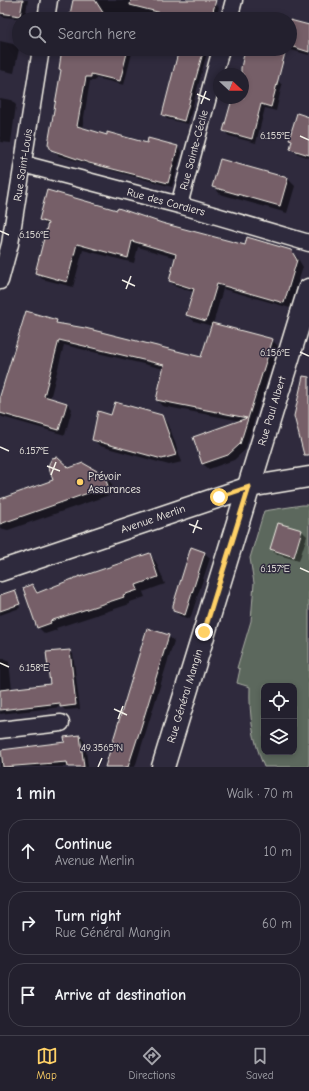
<!DOCTYPE html>
<html lang="en">
<head>
<meta charset="utf-8">
<style>
	body { margin:0; font-family:"Comic Neue",sans-serif; background:#2b2836; color:#f1f3f6 }
	.controls { position:absolute; right:12px; bottom:12px; display:grid; overflow:hidden; border-radius:8px; box-shadow:0 2px 6px #0003 }
	.controls button { width:36px; height:36px; display:grid; place-items:center; padding:0; border:0; border-bottom:1px solid #403e4a; background:#23202e; color:#f1f3f6; font:20px sans-serif }
	.compass { position:absolute; left:213px; top:68px; width:36px; height:36px; border-radius:50%; background:#23202e; box-shadow:0 2px 6px #0003; rotate:112deg }
	.stop { position:absolute; width:12px; height:12px; margin:-9px; border:3px solid #ffd166; border-radius:50%; background:#fff }
	.stop.end { background:#ffd166; border-color:#fff; box-shadow:0 1px 4px #0008 }
	.list { margin:0; padding:0; list-style:none }
	h2 { display:flex; justify-content:space-between; align-items:center; height:52px; margin:0; padding:0 16px; font-size:17px }
	h2 small { font-size:13px; font-weight:400; color:#a3a3aa }
	.list li { display:grid; grid-template-columns:26px 1fr auto; gap:12px; align-items:center; box-sizing:border-box; height:64px; margin:0 8px 8px; padding:0 8px; border:1px solid #403e4a; border-radius:16px }
	.list b { display:block; font-size:15px; white-space:nowrap }
	.list p { margin:0; font-size:13px; white-space:nowrap; color:#a3a3aa }
	.list em { font-size:13px; font-style:normal; color:#a3a3aa }
	.icon { flex:none; width:22px; height:22px; fill:none; stroke:currentColor; stroke-width:2; stroke-linecap:round; stroke-linejoin:round }
	.map { position:relative; flex:none; width:309px; height:767px; overflow:hidden }
	.search { position:absolute; background:#23202e; box-shadow:0 2px 6px #0003; left:12px; right:12px; top:12px; height:44px; display:flex; align-items:center; gap:10px; box-sizing:border-box; padding:0 14px; border-radius:22px; color:#a3a3aa; font-size:15px }
	.sheet { height:268px; background:#23202e }
	nav { display:flex; justify-content:space-around; align-items:center; box-sizing:border-box; height:56px; border-top:1px solid #403e4a; background:#23202e; font-size:11px; color:#a3a3aa }
	nav a { display:grid; justify-items:center; gap:2px }
	nav .on { color:#ffd166 }
	.map>svg:first-child { display:block }
	.green { fill:#5c685d; stroke:#a8aca2; fill-rule:evenodd }
	.shadow { fill:#0007 }
	.building { fill:#765e67; stroke:#f4f1e8 }
	.lines { fill:none; stroke-linecap:round; stroke-linejoin:round }
	.minor-casing { stroke:#f4f1e8; stroke-width:19 }
	.tertiary-casing { stroke:#f4f1e8; stroke-width:23 }
	.secondary-casing { stroke:#f4f1e8; stroke-width:25 }
	.minor { stroke:#2f2a3d; stroke-width:16 }
	.tertiary { stroke:#2f2a3d; stroke-width:20 }
	.secondary { stroke:#2f2a3d; stroke-width:22 }
	.route { stroke:#ffd166; stroke-width:5 }
	.ticks { fill:none; stroke:#f4f1e8; stroke-width:1.5 }
	.poi-dot { fill:#ffd166; stroke:#2f2a3d; stroke-width:1.5 }
	.labels { text-anchor:middle; dominant-baseline:central; stroke-width:3; stroke-linejoin:round; paint-order:stroke }
	.street-label { font-size:11px; fill:#f4f1e8; stroke:#2f2a3d }
	.poi-label { font-size:11px; fill:#f4f1e8; stroke:#2f2a3d; text-anchor:start }
	.ticks-label { font-size:10px; text-anchor:middle; fill:#f4f1e8; stroke:#2f2a3d; stroke-width:3; stroke-linejoin:round; paint-order:stroke }
</style>
</head>
<body>
<div class="map">
<svg width="309" height="767" viewBox="0 0 309 767">
	<rect width="100%" height="100%" fill="#2f2a3d"/>
	<filter id="ink" filterUnits="userSpaceOnUse"><feTurbulence type="fractalNoise" baseFrequency=".025" numOctaves="2"/><feDisplacementMap in="SourceGraphic" scale="8" xChannelSelector="R" yChannelSelector="G"/><feConvolveMatrix kernelMatrix="1 2 1 2 8 2 1 2 1" color-interpolation-filters="sRGB"/></filter>
	<g filter="url(#ink)">
		<path class="green" d="M302 505H309V767H264C253 740 249 716 250 687L237 683 240 669 237 668 251 621 254 583 250 558 264 511ZM264 686H294V752H264Z"/>
		<path class="shadow" d="M1 0H28L25 19 3 17 0 14Z
			M74 0H203L215 3 219 7 216 19H70Z
			M256 13 280 19H254Z
			M290 22 309 35V55L288 49H290Z
			M0 41 13 44 19 49 14 73 0 70Z
			M62 49H133L124 85 96 78 95 81H90L82 129 147 144 177 147 182 152 172 187 59 156 54 151 49 144 62 71 60 69Z
			M180 49H208L188 124 167 119 163 114Z
			M246 49H280L277 80 282 85 276 111 265 108 256 143 229 136 224 131 236 98H243L242 74Z
			M0 98 11 100 16 105 11 143 0 142Z
			M309 118V158L296 153 291 148 293 141 290 138Z
			M220 160 288 179 295 186 287 213 220 194 213 186Z
			M40 220 162 224 245 246 291 251 297 257 303 267 290 308 223 289 213 324 272 340 278 346 245 450 234 460 209 469 203 464 194 438 241 421 162 406 157 400 164 369 64 345 50 399 67 403 72 409 65 435 2 417 0 415V401L56 321 60 325 202 358 212 326 194 321 187 315 194 292 176 287 170 281 176 258 138 247 134 263 83 250 73 287 42 279 36 272 48 226Z
			M112 416H161L168 423 182 462 169 465 100 446 93 439Z
			M68 469 103 475 111 483 115 493 8 530 0 528V498L3 499 54 480Z
			M279 524 302 531 307 536 299 561 276 554 271 549Z
			M205 553 210 558 190 619 180 616 174 610Z
			M149 554 156 562 165 584 143 592 145 597 130 602V604L56 628 57 630 45 634 38 627 32 586 40 593Z
			M14 591 20 608 0 615V596Z
			M168 636 174 641 135 767H106Z
			M69 651 73 654 80 709 65 710 62 707 0 714V659H5L9 662 12 689 51 685Z
			M80 736 85 742 88 767H0V750L66 743Z"/>
		<path class="building" d="M0 0H23L20 16 0 13Z
			M73 0H95L107 19H69Z
			M131 0H216L211 19H185L130 5Z
			M290 20 309 25V52L290 46Z
			M62 49H128L120 81 91 74V77H86L77 126 107 135V132L147 143 148 138 178 146 168 183 89 163 51 150 48 144 61 70 59 69Z
			M179 49H204L184 121 162 115Z
			M245 49H286L271 107 261 104 252 139 223 131 232 99 243 98V74H241V68Z
			M297 113 309 117V155L290 149 292 140 289 139Z
			M220 159 288 178 280 206 212 187Z
			M47 190 117 210 118 208 162 223 245 245 247 237 291 250 297 260 284 303 217 284 206 321 186 315 194 289 169 281 176 254 132 241 128 258 77 244 67 282 35 273 48 223 39 220Z
			M26 311 57 320 56 323 85 328 201 357 212 323 273 339 240 444 228 455 202 464 193 437 247 418 156 400 164 365 59 340 44 396 67 403 59 430 0 413V396Z
			M303 376 309 377V455H304L294 416Z
			M115 402 162 415 176 455 162 459 92 440 98 411 111 415Z
			M57 457 69 468 83 463 104 475 108 486 0 524V499L53 480 48 466 52 458Z
			M278 523 302 530 294 557 270 549Z
			M191 547 205 552 185 615 173 611V605Z
			M150 553 158 577 136 585 138 590 123 595 124 597 50 621 51 623 37 628 23 588 32 584 37 593 80 576V577Z
			M15 590 20 604 0 611V595Z
			M147 628 169 635 141 727 128 767H105Z
			M70 650 76 705 60 707V703L0 710V690L50 684 46 652Z
			M80 735 84 767H68L67 762 3 767 1 750 65 742 64 737Z"/>
		<g class="lines">
			<defs>
				<path id="minor" d="M46 19 49 0
					M229 19 234 0
					M23 164 179 205 309 243
					M179 205 221 49
					M0 281 10 244 41 49
					M0 730 61 723"/>
				<path id="tertiary" d="M0 571 249 487 309 477"/>
				<path id="secondary" d="M163 767 309 290"/>
			</defs>
			<use href="#minor" class="minor-casing"/>
			<use href="#tertiary" class="tertiary-casing"/>
			<use href="#secondary" class="secondary-casing"/>
			<use href="#minor" class="minor"/>
			<use href="#tertiary" class="tertiary"/>
			<use href="#secondary" class="secondary"/>
		</g>
	</g>
	<g class="lines" filter="url(#ink)">
		<path class="route" d="M204 632 249 487 219 497"/>
	</g>
	<path class="ticks" d="M197 94 210 100M201 104 206 91M300 136 309 140M0 231 9 235M122 280 135 286M126 289 131 276M300 352 309 356M0 447 9 451M47 466 60 471M51 475 56 462M189 524 202 529M193 533 198 520M300 568 309 572M0 663 9 667M114 709 127 715M118 719 123 706M98 767 102 758"/>
	<circle class="poi-dot" cx="80" cy="482" r="4"/>
	<g class="labels">
		<g class="street-label">
			<text transform="translate(194 150) rotate(-75)">Rue Sainte-Cécile</text>
			<text transform="translate(23 165) rotate(-81)">Rue Saint-Louis</text>
			<text transform="translate(166 202) rotate(15)">Rue des Cordiers</text>
			<text transform="translate(272 411) rotate(-73)">Rue Paul Albert</text>
			<text transform="translate(153 519) rotate(-19)">Avenue Merlin</text>
			<text transform="translate(185 696) rotate(-73)">Rue Général Mangin</text>
		</g>
		<g class="poi-label">
			<text x="88" y="476">Prévoir<tspan x="88" dy="13">Assurances</tspan></text>
		</g>
	</g>
	<g class="ticks-label">
		<text x="275" y="139">6.155°E</text>
		<text x="34" y="238">6.156°E</text>
		<text x="275" y="356">6.156°E</text>
		<text x="34" y="454">6.157°E</text>
		<text x="275" y="572">6.157°E</text>
		<text x="34" y="671">6.158°E</text>
		<text x="102" y="751">49.3565°N</text>
	</g>
</svg>
<div class="controls">
<button><svg class="icon" aria-label="locate" viewBox="0 0 24 24"><circle cx="12" cy="12" r="6"/><path d="M12 2v4M12 18v4M2 12h4M18 12h4"/></svg></button>
<button><svg class="icon" aria-label="layers" viewBox="0 0 24 24"><path d="M12 4l9 5-9 5-9-5zM3 14l9 5 9-5"/></svg></button>
</div>
<svg class="compass" viewBox="-18 -18 36 36"><path d="M0-13l5 13h-10z" fill="#e53935"/><path d="M0 13l5-13h-10z" fill="#a3a3aa"/></svg>
<div class="stop" style="left:219px;top:497px"></div>
<div class="stop end" style="left:204px;top:632px"></div>
<div class="search"><svg class="icon" aria-label="search" viewBox="0 0 24 24"><circle cx="10" cy="10" r="6"/><path d="M15 15l6 6"/></svg>Search here</div>
</div>
<section class="sheet">
<h2>1 min<small>Walk · 70 m</small></h2>
<ul class="list">
<li><svg class="icon" aria-label="ahead" viewBox="0 0 24 24"><path d="M12 20V5M6 11l6-6 6 6"/></svg><div><b>Continue</b><p>Avenue Merlin</p></div><em>10 m</em></li>
<li><svg class="icon" aria-label="right" viewBox="0 0 24 24"><path d="M7 20v-9h11M14 6l5 5-5 5"/></svg><div><b>Turn right</b><p>Rue Général Mangin</p></div><em>60 m</em></li>
<li><svg class="icon" aria-label="arrive" viewBox="0 0 24 24"><path d="M6 21V4h12l-3 4 3 4H6"/></svg><div><b>Arrive at destination</b></div></li>
</ul>
</section>
<nav>
<a class="on"><svg class="icon" aria-label="map" viewBox="0 0 24 24"><path d="M3 6l6-2 6 2 6-2v14l-6 2-6-2-6 2zM9 4v14M15 6v14"/></svg>Map</a>
<a><svg class="icon" aria-label="directions" viewBox="0 0 24 24"><path d="M12 3l9 9-9 9-9-9zM9 14v-3h6M13 9l2 2-2 2"/></svg>Directions</a>
<a><svg class="icon" aria-label="saved" viewBox="0 0 24 24"><path d="M7 4h10v16l-5-4-5 4z"/></svg>Saved</a>
</nav>
</body>
</html>
